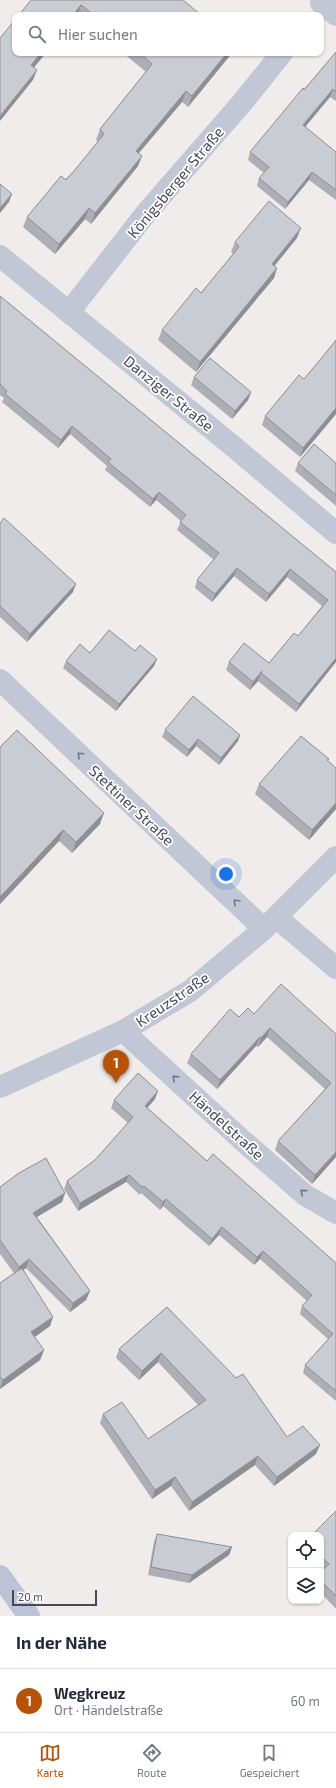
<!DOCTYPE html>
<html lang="de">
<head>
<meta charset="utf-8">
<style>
	body { margin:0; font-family:"Exo 2",sans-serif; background:#f6f6f7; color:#1f2937 }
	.controls { position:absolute; right:12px; bottom:12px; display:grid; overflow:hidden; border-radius:8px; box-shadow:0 1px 3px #0004 }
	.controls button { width:36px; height:36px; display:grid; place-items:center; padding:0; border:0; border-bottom:1px solid #e0e1e3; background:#fff; color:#1f2937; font:20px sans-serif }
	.scale { position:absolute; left:12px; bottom:10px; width:85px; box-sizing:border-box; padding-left:4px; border:2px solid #434a5a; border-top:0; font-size:11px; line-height:14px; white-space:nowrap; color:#434a5a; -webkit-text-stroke:3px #fff; paint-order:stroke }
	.you { position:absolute; left:226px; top:874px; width:14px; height:14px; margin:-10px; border:3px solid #fff; border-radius:50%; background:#1a73e8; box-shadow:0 0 0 6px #1a73e833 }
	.badge { display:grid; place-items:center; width:26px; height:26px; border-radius:50%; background:#b45309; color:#fff; font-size:13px; font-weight:700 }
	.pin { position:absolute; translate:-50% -33px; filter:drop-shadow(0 1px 2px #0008) }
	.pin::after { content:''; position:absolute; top:21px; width:14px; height:12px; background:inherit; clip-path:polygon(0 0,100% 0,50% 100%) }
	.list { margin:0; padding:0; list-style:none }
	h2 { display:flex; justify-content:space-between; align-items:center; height:52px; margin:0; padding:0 16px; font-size:17px }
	h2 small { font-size:13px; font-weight:400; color:#747a83 }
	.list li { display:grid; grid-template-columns:26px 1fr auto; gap:12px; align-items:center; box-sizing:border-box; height:64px; padding:0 16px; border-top:1px solid #e0e1e3 }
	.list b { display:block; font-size:15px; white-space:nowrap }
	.list p { margin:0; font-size:13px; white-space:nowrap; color:#747a83 }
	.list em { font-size:13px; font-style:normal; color:#747a83 }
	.icon { flex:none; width:22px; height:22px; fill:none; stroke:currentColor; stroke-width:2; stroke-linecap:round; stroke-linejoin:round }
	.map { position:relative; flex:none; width:336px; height:1616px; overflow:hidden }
	.search { position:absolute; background:#fff; box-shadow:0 1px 3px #0004; left:12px; right:12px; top:12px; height:44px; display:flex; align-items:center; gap:10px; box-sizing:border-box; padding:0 14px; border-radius:8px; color:#747a83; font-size:15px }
	.sheet { height:116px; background:#fff }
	nav { display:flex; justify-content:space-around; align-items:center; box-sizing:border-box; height:56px; border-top:1px solid #e0e1e3; background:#fff; font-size:11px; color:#747a83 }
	nav a { display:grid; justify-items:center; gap:2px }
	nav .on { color:#b45309 }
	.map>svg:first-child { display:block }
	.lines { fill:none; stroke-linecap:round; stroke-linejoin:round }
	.minor { stroke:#c1c7d4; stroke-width:22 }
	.secondary { stroke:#bcc3d7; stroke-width:22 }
	.wall { fill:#aeafb6 }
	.shaded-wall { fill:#8d8f94 }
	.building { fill:#caccd4; stroke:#8d8f94 }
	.oneway { stroke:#6f7685 }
	.labels { text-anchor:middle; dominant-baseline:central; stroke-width:3.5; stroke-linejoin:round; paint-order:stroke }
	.street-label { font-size:15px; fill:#434a5a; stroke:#fff }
</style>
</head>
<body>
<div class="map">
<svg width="336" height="1616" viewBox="0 0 336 1616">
	<rect width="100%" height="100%" fill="#efeceb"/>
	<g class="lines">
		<path class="minor" d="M321 3 336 15
			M0 256 234 447 336 533
			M69 312 147 212 241 104 282 53
			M0 680 264 929
			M276 917 336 968
			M123 1031 242 1140 305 1195 336 1213
			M0 1087 123 1031 190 991 264 929 336 857"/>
		<path class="secondary" d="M0 1576 29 1616"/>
	</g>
	<path class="wall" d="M31 0 201 15H19Z
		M336 52V101L330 97 305 127 336 152V200L309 180 285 209 257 186 259 178 264 173 248 160 250 152Z
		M123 53H232L188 107 182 102 139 153 138 166 91 224 85 219 55 254 23 227 27 217 74 171 98 142 96 140 100 129 146 72Z
		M297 238 274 266 277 268 274 278 196 372 158 340 162 330 201 293 233 254 231 252 235 242Z
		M0 296 336 572V662L296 712 258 681 250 690 226 670 229 662 269 663 298 636 322 606 287 577 266 602 234 576 212 602 195 588 197 580 214 560 177 530 181 521 156 500 150 507 105 470 107 466 70 434 58 448 2 402 4 398 0 395Z
		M336 340V414L300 457 262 425 265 416 304 379 324 355Z
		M194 377 251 392 248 400 232 419 191 385Z
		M298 463H336V506L295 471Z
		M0 523 73 592 27 642 0 617Z
		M135 651 157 659 154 666 116 711 63 668 66 661 90 653Z
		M165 730 240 735 238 741 219 765 196 746 187 757 162 737Z
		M0 747 100 824 72 853 59 841 0 904Z
		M329 759 328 761 336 768V809L309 840 255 794 259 784Z
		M254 1014 336 1034V1157L312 1184 275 1150 278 1141 325 1089 267 1037 258 1047 256 1046 217 1089 187 1063 191 1054 239 1017Z
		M155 1099 147 1108 207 1161 336 1263V1401L303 1373 305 1365 328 1339 300 1314 302 1306 307 1301 260 1259 254 1265 219 1235 209 1246 163 1206 160 1210 141 1193 140 1195 126 1182 78 1211 64 1189 67 1181 95 1160 128 1123 111 1108 114 1100Z
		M0 1187 65 1193 62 1202 37 1217 90 1291 86 1300 70 1312 26 1268 23 1270 50 1326 34 1337 44 1350 40 1360 0 1389V1283L14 1273 0 1254Z
		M167 1307 287 1437 316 1454 274 1486 255 1465 189 1511 171 1486 152 1499 100 1423 103 1414 148 1439 198 1405 158 1362 139 1380 116 1358 119 1349Z
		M336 1511V1609L321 1593V1572L323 1570 321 1568V1535Z
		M157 1534 232 1547 229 1555 189 1583 148 1575 154 1542Z"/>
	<path class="shaded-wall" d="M81 5 78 15H73Z
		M41 53H46L27 76 31 65Z
		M227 53H232L188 107 192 96Z
		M37 70 33 80 0 121V116Z
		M333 89 330 97 300 133 303 125Z
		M186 91 182 102 132 161 136 151Z
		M142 156 138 166 91 224 95 213Z
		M312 172 309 180 285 209 288 202Z
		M12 194 9 202 0 213V208Z
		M89 208 85 219 55 254 59 244Z
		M301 228 297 238 268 274 272 264Z
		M277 268 274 278 196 372 200 362Z
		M251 392 248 400 232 419 235 411Z
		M336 408V414L300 457 303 448Z
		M72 426 70 434 58 448 61 440Z
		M159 492 156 500 150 507 153 499Z
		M237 568 234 576 212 602 215 594Z
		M290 569 287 577 266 602 269 594Z
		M76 584 73 592 27 642 30 634Z
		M336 658V662L296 712 299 704Z
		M157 659 154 666 116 711 119 704Z
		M261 673 258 681 250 690 253 682Z
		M240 735 238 741 219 765 221 758Z
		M198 739 196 746 187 757 189 750Z
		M336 803V809L309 840 312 830Z
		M104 813 100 824 72 853 76 842Z
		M63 830 59 841 0 904V897Z
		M270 1028 267 1037 258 1047 261 1038Z
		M260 1037 256 1046 217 1089 220 1080Z
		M158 1091 155 1099 142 1114 145 1106Z
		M336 1152V1157L312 1184 315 1175Z
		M129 1175 126 1182 78 1211 80 1203Z
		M65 1193 62 1202 30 1221 33 1213Z
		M166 1199 163 1206 160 1210 163 1202Z
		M222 1227 219 1235 209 1246 212 1239Z
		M263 1251 260 1259 254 1265 257 1257Z
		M29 1259 26 1268 16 1276 19 1267Z
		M90 1291 86 1300 70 1312 73 1303Z
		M53 1317 50 1326 28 1342 31 1332Z
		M44 1350 40 1360 0 1389 3 1380Z
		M161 1353 158 1362 139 1380 142 1371Z
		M320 1445 316 1454 274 1486 277 1477Z
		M258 1456 255 1465 189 1511 192 1502Z
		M175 1477 171 1486 152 1499 155 1490Z
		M232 1547 229 1555 189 1583 192 1575Z"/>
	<path class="building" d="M31 0H183L201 15H94L81 5 73 15H19Z
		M15 20V53H41L31 65 37 70 0 116V38Z
		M336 52V92L333 89 303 125 336 152V190L312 172 288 202 259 178 269 167 250 152 303 88 304 90Z
		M140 53H227L192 96 186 91 136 151 142 156 95 213 89 208 59 244 27 217 61 176 66 180 74 171 104 134 100 129 152 64Z
		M0 184 12 194 0 208Z
		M269 201 301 228 272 264 277 268 200 362 162 330 196 288 201 293 239 247 235 242Z
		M0 296 336 572V658L299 704 261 673 262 671 253 682 229 662 244 643 269 663 294 633 298 636 328 600 290 569 269 594 237 568 215 594 197 580 219 553 180 522 186 515 159 492 153 499 108 462 111 459 72 426 61 440 5 394 7 391 0 384Z
		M336 340V408L303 448 265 416 299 375 304 379 324 355Z
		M210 358 251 392 235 411 194 377Z
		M314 444 336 463V495L298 463Z
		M4 518 76 584 30 634 0 606V523Z
		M109 630 135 651 140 645 157 659 119 704 66 661 80 644 90 653Z
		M193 696 240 735 221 758 198 739 189 750 165 730Z
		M17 730 104 813 76 842 63 830 0 897V747Z
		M301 736 329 759 327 760 336 768V803L312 830 259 784Z
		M281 984 336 1034V1152L315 1175 278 1141 331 1083 270 1028 261 1038 260 1037 220 1080 191 1054 230 1009 239 1017 248 1008 254 1014Z
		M138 1073 158 1091 145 1106 207 1161 213 1154 336 1263V1391L305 1365 333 1334 302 1306 312 1295 263 1251 257 1257 222 1227 212 1239 166 1199 163 1202 144 1186 142 1187 129 1175 80 1203 67 1181 95 1160 133 1117 114 1100Z
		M46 1158 65 1193 33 1213 90 1291 73 1303 29 1259 19 1267 0 1240V1187L19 1173Z
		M22 1268 53 1317 31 1332 44 1350 3 1380 0 1377V1283Z
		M167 1307 236 1378 243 1374 287 1437 303 1426 320 1445 277 1477 258 1456 192 1502 175 1477 155 1490 103 1414 122 1402 148 1439 206 1400 161 1353 142 1371 119 1349Z
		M336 1511V1596L321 1581V1572L329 1564 321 1556V1535H312Z
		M157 1534 232 1547 192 1575 151 1567Z"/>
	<defs><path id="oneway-chevron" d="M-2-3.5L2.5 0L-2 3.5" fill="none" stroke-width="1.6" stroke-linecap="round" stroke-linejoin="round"/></defs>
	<g class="oneway">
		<use href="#oneway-chevron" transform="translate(80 755) rotate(-137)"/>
		<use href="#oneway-chevron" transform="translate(236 902) rotate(-137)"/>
		<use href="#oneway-chevron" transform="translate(175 1078) rotate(-138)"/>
		<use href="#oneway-chevron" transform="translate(303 1192) rotate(-139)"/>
	</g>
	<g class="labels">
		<g class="street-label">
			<text transform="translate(175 182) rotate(-50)">Königsberger Straße</text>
			<text transform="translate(169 393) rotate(39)">Danziger Straße</text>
			<text transform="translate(132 805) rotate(43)">Stettiner Straße</text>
			<text transform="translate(172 999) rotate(-34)">Kreuzstraße</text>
			<text transform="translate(227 1125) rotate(42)">Händelstraße</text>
		</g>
	</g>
</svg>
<div class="controls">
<button><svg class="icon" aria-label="locate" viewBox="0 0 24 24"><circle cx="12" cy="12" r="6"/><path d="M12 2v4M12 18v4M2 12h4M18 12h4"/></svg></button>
<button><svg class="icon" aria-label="layers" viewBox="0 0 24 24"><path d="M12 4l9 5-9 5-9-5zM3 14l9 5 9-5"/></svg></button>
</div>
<div class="scale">20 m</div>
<div class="you"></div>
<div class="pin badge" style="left:116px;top:1083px">1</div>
<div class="search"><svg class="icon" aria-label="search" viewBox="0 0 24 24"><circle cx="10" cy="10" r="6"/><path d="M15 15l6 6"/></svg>Hier suchen</div>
</div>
<section class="sheet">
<h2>In der Nähe<small></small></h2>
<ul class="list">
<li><span class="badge">1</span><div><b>Wegkreuz</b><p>Ort · Händelstraße</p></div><em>60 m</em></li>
</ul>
</section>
<nav>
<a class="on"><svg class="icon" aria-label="map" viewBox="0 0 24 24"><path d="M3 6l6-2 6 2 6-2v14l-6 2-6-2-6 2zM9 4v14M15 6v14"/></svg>Karte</a>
<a><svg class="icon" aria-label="directions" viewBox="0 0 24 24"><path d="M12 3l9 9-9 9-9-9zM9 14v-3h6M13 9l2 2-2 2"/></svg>Route</a>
<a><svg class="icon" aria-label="saved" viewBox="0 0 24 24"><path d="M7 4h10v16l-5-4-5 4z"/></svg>Gespeichert</a>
</nav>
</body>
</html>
